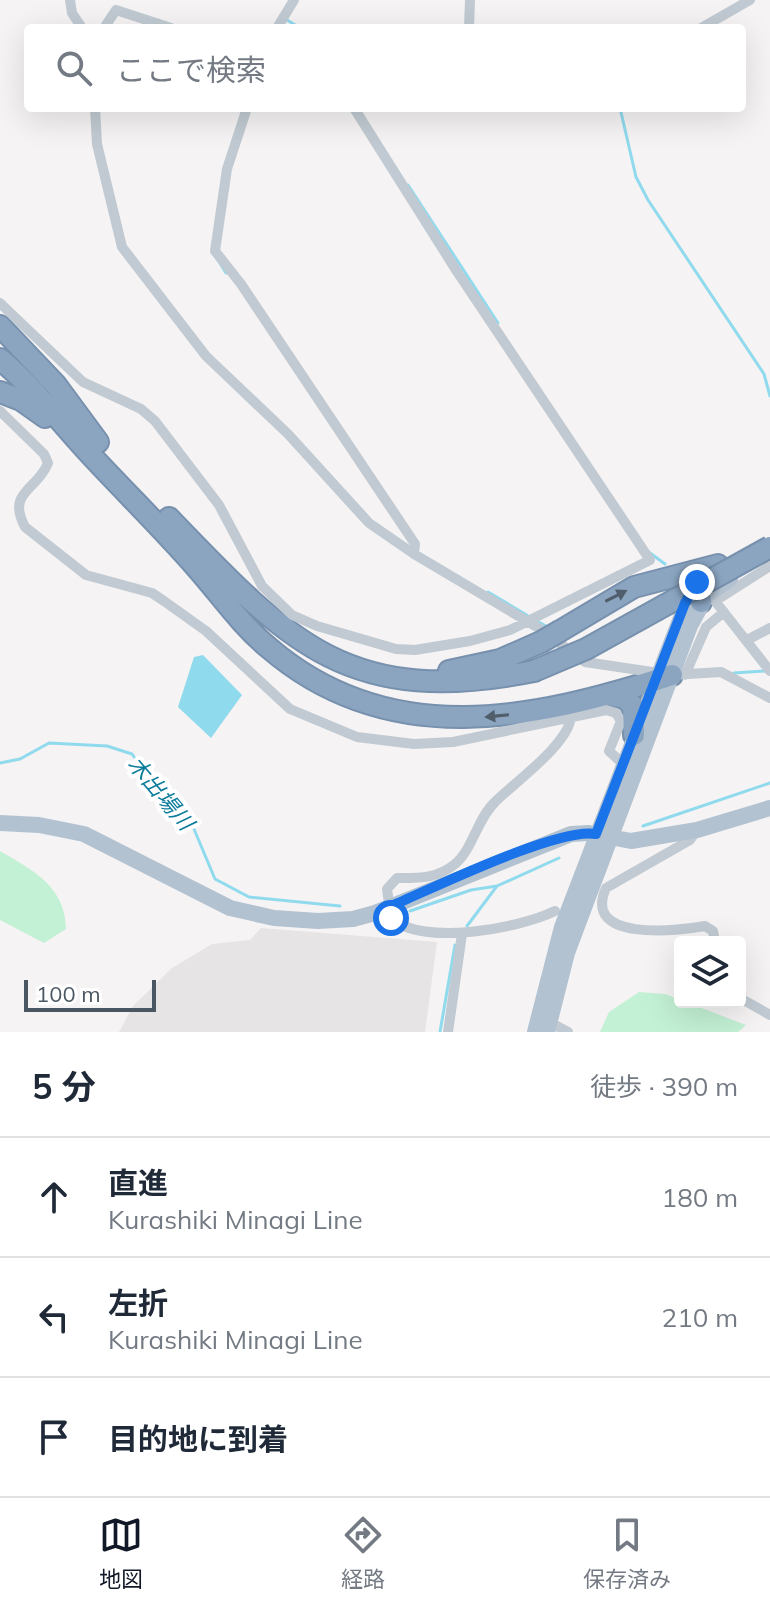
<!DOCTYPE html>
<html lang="ja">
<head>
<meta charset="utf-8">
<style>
	body { margin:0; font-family:Mulish,"Noto Sans JP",sans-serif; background:#f6f6f7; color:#1f2937 }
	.controls { position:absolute; right:24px; bottom:24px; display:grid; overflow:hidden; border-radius:8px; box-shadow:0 8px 32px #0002 }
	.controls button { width:72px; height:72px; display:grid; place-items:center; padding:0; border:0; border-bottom:2px solid #e0e1e3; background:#fff; color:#1f2937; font:40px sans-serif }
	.scale { position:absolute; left:24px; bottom:20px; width:132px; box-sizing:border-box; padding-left:8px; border:4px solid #4a5661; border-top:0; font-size:22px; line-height:28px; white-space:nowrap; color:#4a5661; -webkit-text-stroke:6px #fff; paint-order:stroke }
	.stop { position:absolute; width:24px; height:24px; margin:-18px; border:6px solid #1a73e8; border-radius:50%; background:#fff }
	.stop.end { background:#1a73e8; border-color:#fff; box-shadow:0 2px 8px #0008 }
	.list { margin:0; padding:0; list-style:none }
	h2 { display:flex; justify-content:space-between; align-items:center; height:104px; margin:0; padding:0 32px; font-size:34px }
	h2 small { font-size:26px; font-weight:400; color:#747a83 }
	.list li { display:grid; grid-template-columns:52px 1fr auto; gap:24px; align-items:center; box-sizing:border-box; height:120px; padding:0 32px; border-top:2px solid #e0e1e3 }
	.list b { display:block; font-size:30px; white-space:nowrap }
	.list p { margin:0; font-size:26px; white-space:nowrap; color:#747a83 }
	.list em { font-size:26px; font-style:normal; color:#747a83 }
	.icon { flex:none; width:44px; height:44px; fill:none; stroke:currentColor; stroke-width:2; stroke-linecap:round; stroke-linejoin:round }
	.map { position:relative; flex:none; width:770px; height:1032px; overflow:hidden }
	.search { position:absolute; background:#fff; box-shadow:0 8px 32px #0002; left:24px; right:24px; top:24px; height:88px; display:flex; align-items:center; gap:20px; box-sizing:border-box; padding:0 28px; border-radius:8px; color:#747a83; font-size:30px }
	.sheet { height:464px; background:#fff }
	nav { display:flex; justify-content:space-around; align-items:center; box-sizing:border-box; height:112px; border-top:2px solid #e0e1e3; background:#fff; font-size:22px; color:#747a83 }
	nav a { display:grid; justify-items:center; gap:4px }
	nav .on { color:#111827 }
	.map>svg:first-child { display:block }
	.education { fill:#e6e4e5 }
	.green { fill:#c3f1d5 }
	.water { fill:#90daee }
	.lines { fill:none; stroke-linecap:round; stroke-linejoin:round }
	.stream { stroke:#90daee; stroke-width:3 }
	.motorway-casing { stroke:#7690ad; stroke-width:24 }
	.minor { stroke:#c1cad2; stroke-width:10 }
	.primary { stroke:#b3c2d1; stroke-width:16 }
	.motorway { stroke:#8ba5c1; stroke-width:20 }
	.motorway-bridge-casing { stroke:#7690ad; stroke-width:24; stroke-linecap:butt }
	.motorway-bridge { stroke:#8ba5c1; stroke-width:20 }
	.oneway { fill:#505e6b }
	.route { stroke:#1a73e8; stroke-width:10 }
	.labels { text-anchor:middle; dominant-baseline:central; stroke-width:8; stroke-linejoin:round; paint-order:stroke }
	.water-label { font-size:22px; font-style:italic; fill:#0c7c9b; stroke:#fff }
</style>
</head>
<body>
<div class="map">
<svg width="770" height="1032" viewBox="0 0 770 1032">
	<rect width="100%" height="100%" fill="#f5f3f3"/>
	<path class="education" d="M261 928 437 942 425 1032H119L133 1006 172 968 212 944 250 940Z"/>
	<path class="green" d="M0 851C34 871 65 886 66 929L44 943 0 920Z
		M639 992 665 994 746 1025 738 1032H600L609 1012Z"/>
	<path class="water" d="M203 655 242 695 211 738 178 707 194 657Z"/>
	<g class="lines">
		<path class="stream" d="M287 20 300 28
			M620 108 636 177 648 200 764 374 770 396
			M408 185 498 323
			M218 260 226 273
			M650 553 665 564
			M488 592 530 617
			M537 621 551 629
			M734 673 765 671
			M0 763 20 759 49 743 107 746 132 754 161 795 191 822 215 879 249 897 340 906
			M643 826 770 783
			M410 911 471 890 497 886 559 858
			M467 926 497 886
			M440 1032 455 945"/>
		<defs>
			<path id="motorway" d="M0 326 56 385 98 442
				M0 359C32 386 59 420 88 452 123 490 161 527 196 567 220 594 241 625 269 648 389 751 534 720 672 675
				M0 392 21 400 45 417
				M169 518C289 643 349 708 534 671
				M686 576 699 585 701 602
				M560 631 634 587 718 565
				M449 671 500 660 541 642
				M607 695 625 698 633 706 634 735"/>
		</defs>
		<use href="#motorway" class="motorway-casing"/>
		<path class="minor" d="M70 0 72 13 82 28
			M104 28 116 10 171 28
			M277 28 294 0
			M469 28 470 0
			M701 28 750 0
			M95 108 97 144 122 247 206 356 288 434 369 523 414 554 542 630 585 662 672 675 721 672 770 698
			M247 108 227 169 215 251 241 284 415 544 414 554
			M0 303 83 382 141 409 155 421 219 505 262 586 292 615 317 626 396 649 415 650 470 641 510 630 650 560 456 270 354 108
			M0 411 44 454 48 463C38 490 6 491 25 527L86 575 152 593 164 601 206 631 290 709 357 737 414 744 453 742 606 710 616 713 621 721 609 751 623 764
			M770 566 715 601 770 671
			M747 640 770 628
			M685 675 706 627 724 612
			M697 830 690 840 606 888C582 942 675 931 705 926L713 931 715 942
			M555 911C520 928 423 947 391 918L387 889 397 878C418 878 437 879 455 864 473 849 477 819 495 802 514 783 570 743 571 716
			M740 998 770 1015
			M549 1022 568 1032
			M448 1032 462 934"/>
		<path class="primary" d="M0 823 39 825 84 834 230 908 274 918 318 921 353 919 375 913 571 834 589 833 631 841 697 830 770 808
			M535 1032 562 927 692 589
			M547 1032 567 953 690 626 707 595 730 579"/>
		<use href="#motorway" class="motorway"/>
		<defs>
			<path id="motorway-bridge" d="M541 642 560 631
				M534 671 586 649 770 547"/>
		</defs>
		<use href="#motorway-bridge" class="motorway-bridge-casing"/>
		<use href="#motorway-bridge" class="motorway-bridge"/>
	</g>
	<defs><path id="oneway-solid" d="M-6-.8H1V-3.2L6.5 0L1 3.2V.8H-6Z" transform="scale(2)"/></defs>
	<g class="oneway">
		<use href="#oneway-solid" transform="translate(616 596) rotate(-27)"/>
		<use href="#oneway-solid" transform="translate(497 716) rotate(174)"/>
	</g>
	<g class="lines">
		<path class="route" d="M391 918 389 907C431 889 558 827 596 834L685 603 697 582"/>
	</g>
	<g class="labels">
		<g class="water-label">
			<text transform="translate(161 793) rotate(50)">木出場川</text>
		</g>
	</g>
</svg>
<div class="controls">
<button><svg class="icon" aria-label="layers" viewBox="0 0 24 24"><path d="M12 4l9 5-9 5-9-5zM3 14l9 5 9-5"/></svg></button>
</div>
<div class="scale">100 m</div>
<div class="stop" style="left:391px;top:918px"></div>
<div class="stop end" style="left:697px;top:582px"></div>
<div class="search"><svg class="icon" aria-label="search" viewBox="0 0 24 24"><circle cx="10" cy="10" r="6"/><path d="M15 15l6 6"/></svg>ここで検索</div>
</div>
<section class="sheet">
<h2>5 分<small>徒歩 · 390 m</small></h2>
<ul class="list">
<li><svg class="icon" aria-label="ahead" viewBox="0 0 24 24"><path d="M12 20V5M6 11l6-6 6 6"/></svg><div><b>直進</b><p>Kurashiki Minagi Line</p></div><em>180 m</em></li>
<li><svg class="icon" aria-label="left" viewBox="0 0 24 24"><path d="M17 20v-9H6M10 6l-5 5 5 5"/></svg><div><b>左折</b><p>Kurashiki Minagi Line</p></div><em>210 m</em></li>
<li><svg class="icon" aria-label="arrive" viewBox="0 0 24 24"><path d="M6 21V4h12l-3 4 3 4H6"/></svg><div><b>目的地に到着</b></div></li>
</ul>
</section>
<nav>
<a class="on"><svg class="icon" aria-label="map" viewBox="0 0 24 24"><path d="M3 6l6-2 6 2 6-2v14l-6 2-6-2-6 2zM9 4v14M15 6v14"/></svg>地図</a>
<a><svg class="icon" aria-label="directions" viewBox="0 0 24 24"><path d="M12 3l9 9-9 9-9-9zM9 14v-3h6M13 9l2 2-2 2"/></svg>経路</a>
<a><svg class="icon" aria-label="saved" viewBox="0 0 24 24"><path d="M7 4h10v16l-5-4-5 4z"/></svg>保存済み</a>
</nav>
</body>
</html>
